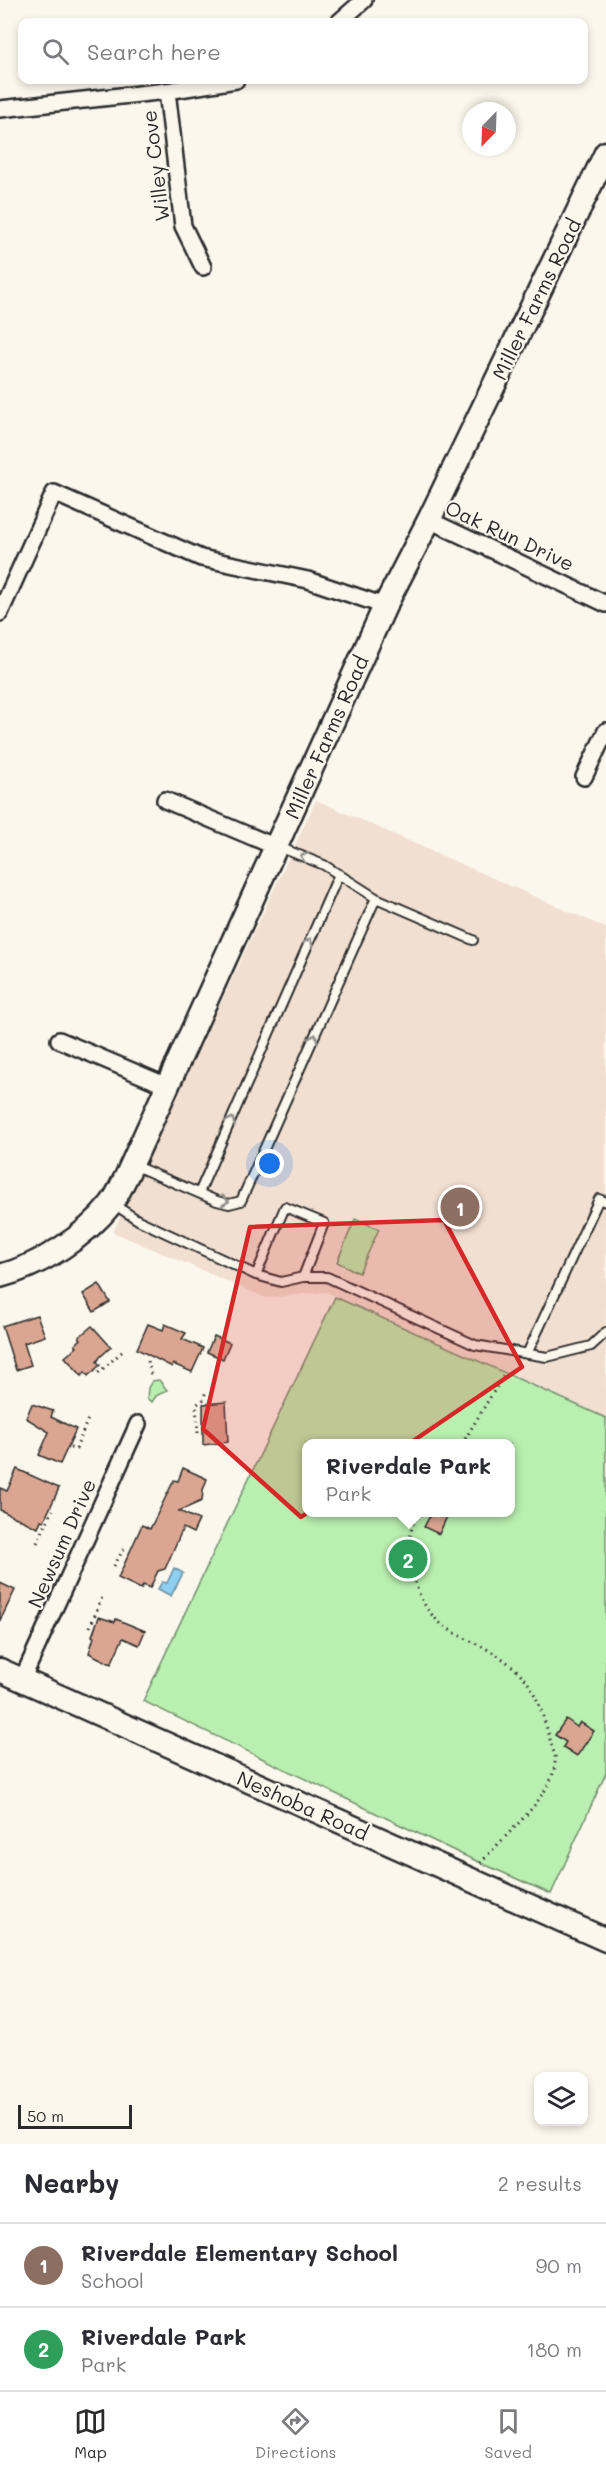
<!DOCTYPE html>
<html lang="en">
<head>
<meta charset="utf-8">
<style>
	body { margin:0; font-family:Mali,sans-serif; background:#f2f2f3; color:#2b2b33 }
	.controls { position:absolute; right:18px; bottom:18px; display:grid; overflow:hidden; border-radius:12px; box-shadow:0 3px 9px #0003 }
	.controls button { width:54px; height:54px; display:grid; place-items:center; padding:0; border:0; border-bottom:2px solid #e1e1e2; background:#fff; color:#2b2b33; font:30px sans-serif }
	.compass { position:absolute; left:462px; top:102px; width:54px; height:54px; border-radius:50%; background:#fff; box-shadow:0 3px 9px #0003; rotate:203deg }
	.scale { position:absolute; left:18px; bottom:15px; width:114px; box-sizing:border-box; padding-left:6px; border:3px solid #2b2b2b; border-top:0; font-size:16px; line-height:21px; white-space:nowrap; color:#2b2b2b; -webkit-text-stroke:4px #fbf7ec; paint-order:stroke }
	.you { position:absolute; left:270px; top:1164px; width:21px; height:21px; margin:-15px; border:4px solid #fff; border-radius:50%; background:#1a73e8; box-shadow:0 0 0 9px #1a73e833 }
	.badge { display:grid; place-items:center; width:39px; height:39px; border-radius:50%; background:#2b2b2b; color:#fff; font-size:20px; font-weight:700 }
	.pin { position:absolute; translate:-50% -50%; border:3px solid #fff; box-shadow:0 2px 6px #0006 }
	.popup { position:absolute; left:302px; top:1439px; width:213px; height:78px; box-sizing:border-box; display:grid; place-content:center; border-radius:12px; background:#fff; filter:drop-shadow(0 2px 4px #0005); font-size:20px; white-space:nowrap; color:#7c7c81 }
	.popup b { font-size:22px; color:#2b2b33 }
	.popup::after { content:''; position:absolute; left:50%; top:100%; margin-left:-12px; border:12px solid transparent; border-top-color:#fff }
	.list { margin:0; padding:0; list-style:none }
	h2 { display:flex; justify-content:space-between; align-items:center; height:78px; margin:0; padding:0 24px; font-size:26px }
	h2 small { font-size:20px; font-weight:400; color:#7c7c81 }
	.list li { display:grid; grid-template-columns:39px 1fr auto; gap:18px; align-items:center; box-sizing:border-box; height:84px; padding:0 24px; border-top:2px solid #e1e1e2 }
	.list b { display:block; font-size:22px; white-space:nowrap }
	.list p { margin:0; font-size:20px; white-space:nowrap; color:#7c7c81 }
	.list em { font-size:20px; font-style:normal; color:#7c7c81 }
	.icon { flex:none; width:33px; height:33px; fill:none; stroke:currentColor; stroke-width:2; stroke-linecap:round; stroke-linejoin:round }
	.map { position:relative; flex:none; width:606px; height:2144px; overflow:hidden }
	.search { position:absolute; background:#fff; box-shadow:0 3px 9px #0003; left:18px; right:18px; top:18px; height:66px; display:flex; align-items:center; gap:15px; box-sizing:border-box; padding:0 21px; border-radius:12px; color:#7c7c81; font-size:22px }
	.sheet { height:246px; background:#fff }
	nav { display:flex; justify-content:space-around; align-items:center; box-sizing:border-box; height:84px; border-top:2px solid #e1e1e2; background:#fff; font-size:16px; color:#7c7c81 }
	nav a { display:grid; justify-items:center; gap:3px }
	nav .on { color:#2b2b2b }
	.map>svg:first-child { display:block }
	.built { fill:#f1dfd1 }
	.green { fill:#b9efb0; stroke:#728d6e; stroke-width:1.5; fill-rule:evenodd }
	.water { fill:#8ecfef; stroke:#668da1; stroke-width:1.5 }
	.building { fill:#dba691; stroke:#2b2b2b; stroke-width:1.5 }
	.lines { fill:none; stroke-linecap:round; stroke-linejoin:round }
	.lane-casing { stroke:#2b2b2b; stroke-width:12 }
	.street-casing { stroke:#2b2b2b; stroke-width:20 }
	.secondary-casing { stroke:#2b2b2b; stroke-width:27 }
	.path { stroke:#2b2b2b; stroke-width:3; stroke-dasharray:1.5 4.5; stroke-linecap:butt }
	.lane { stroke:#fbf7ec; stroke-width:8 }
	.street { stroke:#fbf7ec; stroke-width:15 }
	.secondary { stroke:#fbf7ec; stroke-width:22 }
	.oneway { stroke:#93918c }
	.marked { fill:#d62828; fill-opacity:0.2; stroke:#d62828; stroke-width:4.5; stroke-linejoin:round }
	.labels { text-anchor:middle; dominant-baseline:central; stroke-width:4.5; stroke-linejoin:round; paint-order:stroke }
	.street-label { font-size:20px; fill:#2b2b2b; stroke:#fbf7ec }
</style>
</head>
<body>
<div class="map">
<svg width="606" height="2144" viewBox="0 0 606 2144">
	<rect width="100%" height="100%" fill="#fbf7ec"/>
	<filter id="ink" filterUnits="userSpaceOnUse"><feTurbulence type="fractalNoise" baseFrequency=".0167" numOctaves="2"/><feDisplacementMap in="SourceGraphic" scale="12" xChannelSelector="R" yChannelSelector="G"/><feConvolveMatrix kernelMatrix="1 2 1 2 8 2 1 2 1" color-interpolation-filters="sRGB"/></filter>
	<g filter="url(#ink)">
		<path class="built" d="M316 800 606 928V1418L326 1292 266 1298 113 1232Z"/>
		<path class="green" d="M355 1219 379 1229 359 1273 337 1262Z
			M335 1297 606 1418V1773L551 1894 463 1855 143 1701ZM306 1444H510V1512H306Z
			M159 1380 167 1390 156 1396 152 1402 147 1399 148 1388 152 1381Z"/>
		<path class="water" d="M174 1568 183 1573 171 1596 158 1589 162 1582 167 1583Z"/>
		<path class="building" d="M99 1284 110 1302 94 1312 83 1294Z
			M37 1315 45 1336 24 1343 31 1365 16 1370 2 1326Z
			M148 1324 163 1330 165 1324 186 1333 182 1339 203 1348 192 1372 173 1364 172 1367 137 1349Z
			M92 1326 111 1347 100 1357 97 1362 100 1365 88 1376 85 1372 82 1376 65 1357 77 1347 75 1345 81 1339 79 1337Z
			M214 1336 230 1343 223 1359 207 1352Z
			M226 1402 228 1442 203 1445V1404Z
			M32 1404 53 1411 51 1417 76 1429 60 1464 39 1455 49 1432 26 1418Z
			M183 1468 207 1479 203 1490 202 1501 179 1511 199 1520 193 1533 183 1528 165 1569 158 1571 150 1588 143 1585 141 1589 118 1578 142 1525 150 1529 174 1480 178 1481Z
			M17 1469 59 1488 44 1521 41 1520 38 1528 0 1510V1488L7 1491Z
			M432 1512H449L439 1534 424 1527Z
			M0 1583 15 1590 0 1621Z
			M99 1617 115 1622 116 1619 145 1631 139 1645 123 1638 111 1664 89 1653 94 1637 92 1636Z
			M566 1719 577 1727 580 1722 594 1731 577 1756 563 1747 566 1742 555 1735Z"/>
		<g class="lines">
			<defs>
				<path id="lane" d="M376 898 473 940
					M133 1165 217 1201 229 1204 241 1201 376 898 324 865 279 847
					M199 1193 339 874
					M113 1204 138 1220 256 1275 281 1282 303 1277H327L475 1345 547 1357 591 1346 606 1332
					M256 1275 285 1207 324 1223 303 1277
					M527 1354 599 1199 606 1202"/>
				<path id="street" d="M339 22 364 0
					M167 91 183 226 203 267
					M0 109 167 91 236 80
					M429 520 606 604
					M0 613 54 493 201 558 308 580 385 606
					M584 777 606 731
					M165 800 276 847
					M59 1040 167 1086
					M22 1680 138 1424"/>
				<path id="secondary" d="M0 1276C41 1265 85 1237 111 1204 118 1195 122 1184 127 1175L385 606 429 520 606 153
					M0 1670 606 1940"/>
			</defs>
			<use href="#lane" class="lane-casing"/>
			<use href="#street" class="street-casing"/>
			<use href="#secondary" class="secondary-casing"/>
			<path class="path" d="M148 1361 151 1375
				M94 1371 97 1374 123 1351
				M198 1433 196 1405 203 1400 206 1391
				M462 1444 503 1376
				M70 1448 76 1449 89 1416
				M418 1512C408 1532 408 1549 412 1570 428 1648 481 1628 525 1679 541 1699 547 1732 555 1756 559 1794 501 1837 479 1865
				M37 1543 53 1510
				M114 1566 123 1550 128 1551
				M90 1627 103 1595"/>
			<use href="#lane" class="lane"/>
			<use href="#street" class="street"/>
			<use href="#secondary" class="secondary"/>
		</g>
		<defs><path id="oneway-chevron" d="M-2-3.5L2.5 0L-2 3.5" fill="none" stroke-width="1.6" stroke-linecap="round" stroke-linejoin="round" transform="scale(1.5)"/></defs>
		<g class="oneway">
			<use href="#oneway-chevron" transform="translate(304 857) rotate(-159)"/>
			<use href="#oneway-chevron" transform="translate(309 942) rotate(-66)"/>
			<use href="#oneway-chevron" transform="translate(314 1038) rotate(-66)"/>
			<use href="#oneway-chevron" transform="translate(231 1121) rotate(-66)"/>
			<use href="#oneway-chevron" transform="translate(225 1201) rotate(6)"/>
		</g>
	</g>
	<path class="marked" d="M444 1220 522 1367 301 1517 203 1429 250 1227Z"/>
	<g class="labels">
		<g class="street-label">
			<text transform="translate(155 166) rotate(-97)">Willey Cove</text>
			<text transform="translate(536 299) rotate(-64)">Miller Farms Road</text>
			<text transform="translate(510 535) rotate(25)">Oak Run Drive</text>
			<text transform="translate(326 737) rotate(-66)">Miller Farms Road</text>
			<text transform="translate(61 1543) rotate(-66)">Newsum Drive</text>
			<text transform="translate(303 1805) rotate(24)">Neshoba Road</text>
		</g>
	</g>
</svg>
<div class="controls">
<button><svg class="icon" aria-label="layers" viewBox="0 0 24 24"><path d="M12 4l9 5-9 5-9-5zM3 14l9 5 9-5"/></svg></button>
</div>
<svg class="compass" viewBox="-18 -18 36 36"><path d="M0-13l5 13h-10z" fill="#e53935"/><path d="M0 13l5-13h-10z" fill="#7c7c81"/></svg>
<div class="scale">50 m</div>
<div class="you"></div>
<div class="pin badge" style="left:460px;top:1207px;background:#8d6e63">1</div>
<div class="pin badge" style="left:408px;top:1559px;background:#2e9e5b">2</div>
<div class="popup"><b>Riverdale Park</b>Park</div>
<div class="search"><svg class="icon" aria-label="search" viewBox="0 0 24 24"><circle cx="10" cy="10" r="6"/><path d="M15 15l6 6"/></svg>Search here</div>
</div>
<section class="sheet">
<h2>Nearby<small>2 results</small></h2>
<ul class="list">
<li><span class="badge" style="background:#8d6e63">1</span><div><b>Riverdale Elementary School</b><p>School</p></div><em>90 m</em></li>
<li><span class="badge" style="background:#2e9e5b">2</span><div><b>Riverdale Park</b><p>Park</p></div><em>180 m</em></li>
</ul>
</section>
<nav>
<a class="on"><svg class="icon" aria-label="map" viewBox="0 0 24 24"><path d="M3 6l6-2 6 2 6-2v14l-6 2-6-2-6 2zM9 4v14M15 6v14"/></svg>Map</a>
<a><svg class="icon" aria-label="directions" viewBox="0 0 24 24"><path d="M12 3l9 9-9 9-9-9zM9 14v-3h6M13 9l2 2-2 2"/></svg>Directions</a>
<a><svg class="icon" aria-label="saved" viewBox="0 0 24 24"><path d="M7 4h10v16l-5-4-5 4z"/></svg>Saved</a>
</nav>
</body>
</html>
